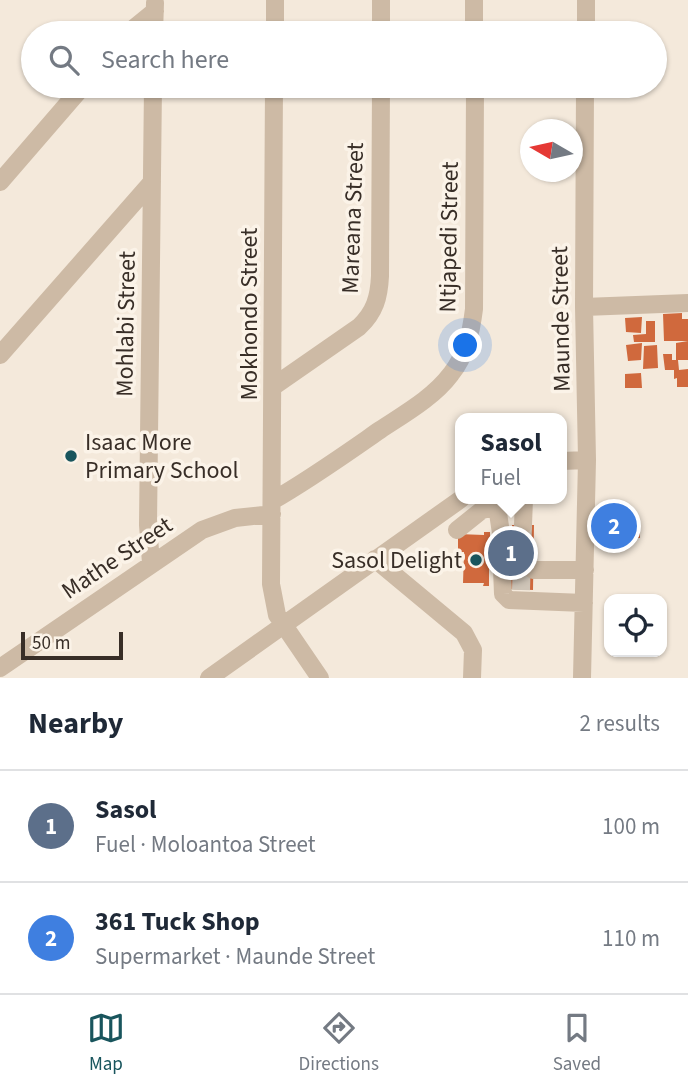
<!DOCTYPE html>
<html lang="en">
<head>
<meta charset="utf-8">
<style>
	body { margin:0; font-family:"Source Sans 3",sans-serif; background:#f6f6f7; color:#1f2937 }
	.controls { position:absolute; right:21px; bottom:21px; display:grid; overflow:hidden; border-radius:14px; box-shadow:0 2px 5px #0004 }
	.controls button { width:63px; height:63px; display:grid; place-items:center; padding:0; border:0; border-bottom:2px solid #e0e1e3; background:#fff; color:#1f2937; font:35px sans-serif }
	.compass { position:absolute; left:520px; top:119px; width:63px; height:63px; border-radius:50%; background:#fff; box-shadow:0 2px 5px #0004; rotate:279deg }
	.scale { position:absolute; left:21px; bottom:18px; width:102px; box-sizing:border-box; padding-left:7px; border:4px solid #382e27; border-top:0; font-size:19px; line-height:24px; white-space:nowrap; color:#382e27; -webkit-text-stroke:5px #fbf3e8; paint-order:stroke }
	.you { position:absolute; left:466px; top:346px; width:24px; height:24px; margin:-18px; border:5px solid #fff; border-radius:50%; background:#1a73e8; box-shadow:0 0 0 10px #1a73e833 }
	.badge { display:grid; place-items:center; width:46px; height:46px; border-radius:50%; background:#19555d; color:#fff; font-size:23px; font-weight:700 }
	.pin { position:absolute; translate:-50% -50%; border:4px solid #fff; box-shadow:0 2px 7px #0006 }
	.popup { position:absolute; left:455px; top:413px; width:112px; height:91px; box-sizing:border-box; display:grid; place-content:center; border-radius:14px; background:#fff; filter:drop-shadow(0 2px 5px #0005); font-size:23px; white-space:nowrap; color:#747a83 }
	.popup b { font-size:26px; color:#1f2937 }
	.popup::after { content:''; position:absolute; left:50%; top:100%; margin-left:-14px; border:14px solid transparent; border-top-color:#fff }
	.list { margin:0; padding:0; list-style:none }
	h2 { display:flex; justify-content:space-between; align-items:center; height:91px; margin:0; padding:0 28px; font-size:30px }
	h2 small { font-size:23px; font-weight:400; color:#747a83 }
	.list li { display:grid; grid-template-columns:46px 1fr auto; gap:21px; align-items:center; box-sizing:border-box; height:112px; padding:0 28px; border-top:2px solid #e0e1e3 }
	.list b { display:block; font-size:26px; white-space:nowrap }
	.list p { margin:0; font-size:23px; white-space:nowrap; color:#747a83 }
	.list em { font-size:23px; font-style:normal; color:#747a83 }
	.icon { flex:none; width:38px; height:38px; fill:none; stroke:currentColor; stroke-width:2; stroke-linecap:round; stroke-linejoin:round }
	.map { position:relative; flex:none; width:688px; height:678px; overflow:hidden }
	.search { position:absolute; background:#fff; box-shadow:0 2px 5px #0004; left:21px; right:21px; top:21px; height:77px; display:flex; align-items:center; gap:18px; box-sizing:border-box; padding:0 24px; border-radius:38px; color:#747a83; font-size:26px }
	.sheet { height:315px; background:#fff }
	nav { display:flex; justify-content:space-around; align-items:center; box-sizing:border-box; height:98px; border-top:2px solid #e0e1e3; background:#fff; font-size:19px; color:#747a83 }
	nav a { display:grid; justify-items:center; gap:4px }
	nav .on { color:#19555d }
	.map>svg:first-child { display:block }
	.building { fill:#d0693d }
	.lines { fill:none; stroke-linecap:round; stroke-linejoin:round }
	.minor-tunnel { stroke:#cec4b7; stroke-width:18; stroke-dasharray:18 9; stroke-linecap:butt }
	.minor { stroke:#cdbaa5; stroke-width:18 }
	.poi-dot { fill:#19555d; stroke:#fbf3e8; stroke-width:2.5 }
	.labels { text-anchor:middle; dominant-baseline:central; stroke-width:7; stroke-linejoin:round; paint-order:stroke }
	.street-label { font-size:24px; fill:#382e27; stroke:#fbf3e8 }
	.poi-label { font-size:24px; fill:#382e27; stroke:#fbf3e8; text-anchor:start }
</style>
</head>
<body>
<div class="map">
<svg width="688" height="678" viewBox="0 0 688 678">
	<rect width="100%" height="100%" fill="#f4e9db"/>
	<path class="building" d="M682 313V319H688V341H664L663 314Z
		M642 317 641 333 626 332 625 318Z
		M646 321H655V342H634L633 335 646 334Z
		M688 341V360H678L679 370 688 369V387H677V378L674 379V370H665L663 354H672V360H676V343Z
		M642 343 641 360 628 361 626 345Z
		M657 345 658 368 643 369 644 346Z
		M641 373 642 388H625V374Z
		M607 522H621L619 537H611V531H607Z
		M626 522H640V538H626Z
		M512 525H534L533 590 511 589V568H489V586H483L484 583H463L464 552H458V534L484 535V532H490V546L512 547Z"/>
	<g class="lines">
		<path class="minor-tunnel" d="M521 590 523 525"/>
		<path class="minor" d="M474 0V33
			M128 33 155 11
			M154 33 155 3
			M275 33V0
			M381 33V0
			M586 33V0
			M274 86 271 584 277 615 320 678
			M0 182 83 86
			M584 307 688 303
			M0 355 152 182
			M274 386 359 327C375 312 379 297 380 276L381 86
			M562 461 587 460
			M496 499 503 547
			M272 501C309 480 344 455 380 430 404 414 433 398 451 374 466 355 471 333 474 309L475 86
			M523 525 524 499
			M457 530 482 510 524 500
			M375 559 464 633 473 650 472 678
			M151 563 148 525 153 86
			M502 569 503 594 509 600 584 603
			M533 570H585
			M0 668 202 530 235 518 272 514
			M209 678 461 499
			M582 678 587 460 584 307 585 86"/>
	</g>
	<g class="poi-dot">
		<circle cx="71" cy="456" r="7"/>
		<circle cx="476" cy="560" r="7"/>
	</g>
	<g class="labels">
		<g class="street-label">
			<text transform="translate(353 218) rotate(-88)">Mareana Street</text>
			<text transform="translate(449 237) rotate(-89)">Ntjapedi Street</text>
			<text transform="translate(249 314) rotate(-90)">Mokhondo Street</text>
			<text transform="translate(561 319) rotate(-91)">Maunde Street</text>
			<text transform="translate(126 324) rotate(-89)">Mohlabi Street</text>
			<text transform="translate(117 558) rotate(-34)">Mathe Street</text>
		</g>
		<g class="poi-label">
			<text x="85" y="442">Isaac More<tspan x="85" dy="28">Primary School</tspan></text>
			<text x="462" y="560" text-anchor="end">Sasol Delight</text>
		</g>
	</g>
</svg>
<div class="controls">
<button><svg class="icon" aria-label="locate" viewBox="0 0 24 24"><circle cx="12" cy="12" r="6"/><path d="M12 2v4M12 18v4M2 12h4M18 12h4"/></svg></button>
</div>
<svg class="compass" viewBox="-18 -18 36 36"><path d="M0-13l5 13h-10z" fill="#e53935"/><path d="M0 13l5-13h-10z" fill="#747a83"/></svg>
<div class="scale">50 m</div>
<div class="you"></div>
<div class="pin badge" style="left:511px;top:553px;background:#5c6f8a">1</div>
<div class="popup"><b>Sasol</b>Fuel</div>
<div class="pin badge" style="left:614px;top:526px;background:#3f7fe0">2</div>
<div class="search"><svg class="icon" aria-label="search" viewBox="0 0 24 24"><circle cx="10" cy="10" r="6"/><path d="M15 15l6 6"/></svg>Search here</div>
</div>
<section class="sheet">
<h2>Nearby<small>2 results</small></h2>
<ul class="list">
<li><span class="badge" style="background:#5c6f8a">1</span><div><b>Sasol</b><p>Fuel · Moloantoa Street</p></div><em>100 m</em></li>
<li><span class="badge" style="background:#3f7fe0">2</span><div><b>361 Tuck Shop</b><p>Supermarket · Maunde Street</p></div><em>110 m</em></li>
</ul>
</section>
<nav>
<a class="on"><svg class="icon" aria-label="map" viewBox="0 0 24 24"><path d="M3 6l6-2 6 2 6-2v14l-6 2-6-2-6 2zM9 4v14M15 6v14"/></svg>Map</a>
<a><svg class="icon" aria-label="directions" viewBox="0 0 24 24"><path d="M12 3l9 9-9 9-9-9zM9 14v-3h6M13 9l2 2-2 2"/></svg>Directions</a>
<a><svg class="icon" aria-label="saved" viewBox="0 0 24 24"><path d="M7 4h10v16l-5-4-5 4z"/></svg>Saved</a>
</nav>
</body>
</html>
